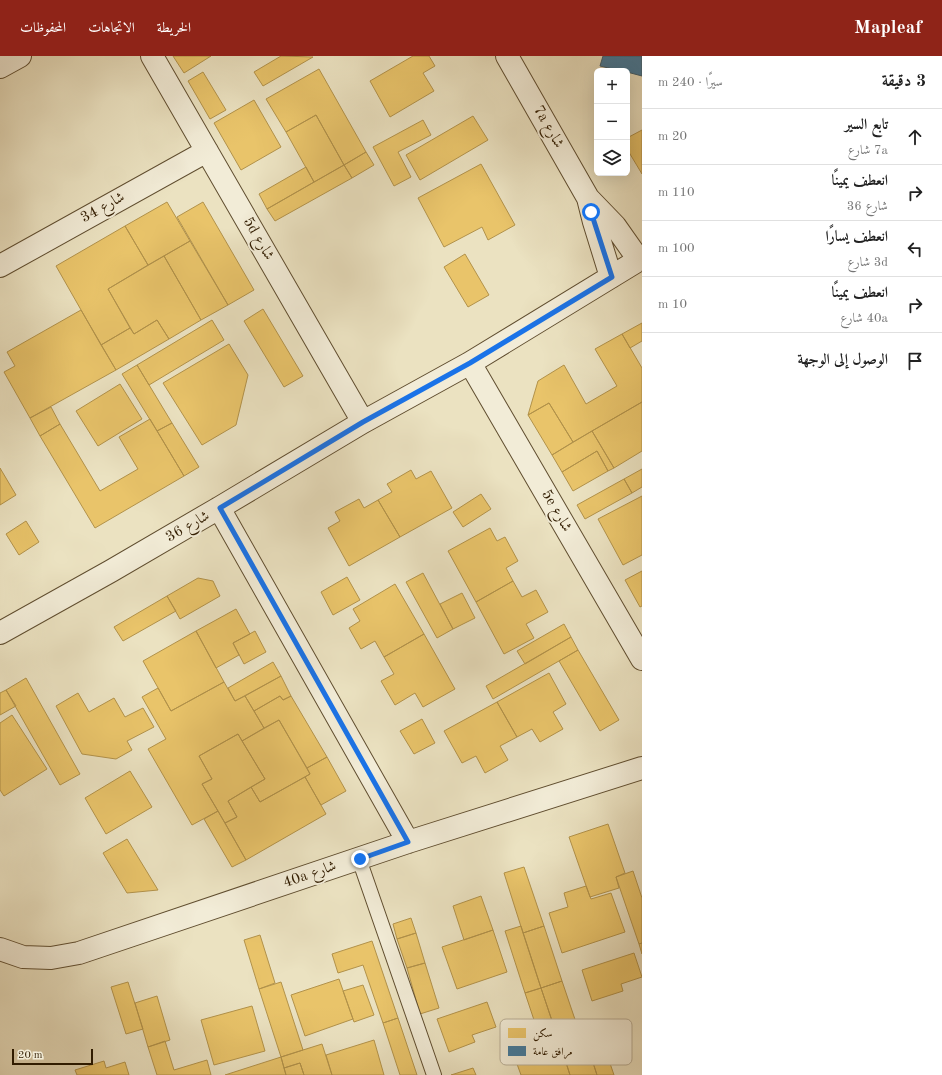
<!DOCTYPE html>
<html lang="ar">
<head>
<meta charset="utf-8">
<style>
	body { margin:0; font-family:"Old Standard TT",Amiri,serif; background:#f2f2f2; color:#222; direction:rtl }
	.controls { position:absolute; right:12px; top:12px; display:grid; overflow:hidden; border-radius:6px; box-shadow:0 4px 16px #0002 }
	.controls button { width:36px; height:36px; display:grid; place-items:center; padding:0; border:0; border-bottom:1px solid #e0e0e0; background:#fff; color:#222; font:20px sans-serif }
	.scale { position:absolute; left:12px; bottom:10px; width:81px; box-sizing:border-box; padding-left:4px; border:2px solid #311c00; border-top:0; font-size:11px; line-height:14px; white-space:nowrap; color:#311c00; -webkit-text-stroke:3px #f2ecd7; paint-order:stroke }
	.stop { position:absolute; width:12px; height:12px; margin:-9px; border:3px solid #1a73e8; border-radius:50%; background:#fff }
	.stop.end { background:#1a73e8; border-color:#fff; box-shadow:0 1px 4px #0008 }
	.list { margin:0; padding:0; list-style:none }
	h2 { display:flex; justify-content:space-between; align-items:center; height:52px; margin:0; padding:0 16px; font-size:17px }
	h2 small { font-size:13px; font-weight:400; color:#767676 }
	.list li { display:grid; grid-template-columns:26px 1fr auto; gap:12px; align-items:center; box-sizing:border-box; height:56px; padding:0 16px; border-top:1px solid #e0e0e0 }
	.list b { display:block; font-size:15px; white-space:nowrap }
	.list p { margin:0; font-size:13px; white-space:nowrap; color:#767676 }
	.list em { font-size:13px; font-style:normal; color:#767676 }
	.icon { flex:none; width:22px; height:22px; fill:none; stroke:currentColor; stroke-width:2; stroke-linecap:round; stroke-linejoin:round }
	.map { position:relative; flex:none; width:642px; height:1019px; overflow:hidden; direction:ltr }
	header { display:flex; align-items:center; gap:24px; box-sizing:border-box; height:56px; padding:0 20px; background:#8f2418; color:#fff }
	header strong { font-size:19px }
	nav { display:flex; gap:22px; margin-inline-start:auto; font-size:14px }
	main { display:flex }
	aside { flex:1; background:#fff }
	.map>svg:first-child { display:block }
	.homes { fill:#e9c46a; stroke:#b2924a }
	.public { fill:#457b9d; stroke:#3f5e6e }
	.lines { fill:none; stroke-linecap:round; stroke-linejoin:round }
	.service-casing { stroke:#604e30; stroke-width:16 }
	.minor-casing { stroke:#604e30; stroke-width:24 }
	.service { stroke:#f2ecd7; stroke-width:14 }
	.minor { stroke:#f2ecd7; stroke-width:22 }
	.route { stroke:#1a73e8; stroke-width:5 }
	.labels { text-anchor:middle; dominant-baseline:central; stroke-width:4; stroke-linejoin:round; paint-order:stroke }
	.street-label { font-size:15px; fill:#311c00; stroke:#f2ecd7 }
	.key { fill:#f2ecd7; stroke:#b8ae96; stroke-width:1 }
	.key-label { font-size:11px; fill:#311c00 }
</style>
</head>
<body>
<header>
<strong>Mapleaf</strong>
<nav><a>الخريطة</a><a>الاتجاهات</a><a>المحفوظات</a></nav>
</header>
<main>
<aside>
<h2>3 دقيقة<small>سيرًا · 240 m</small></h2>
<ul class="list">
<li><svg class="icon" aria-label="ahead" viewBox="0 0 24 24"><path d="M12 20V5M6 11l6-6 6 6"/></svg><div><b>تابع السير</b><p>7a شارع</p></div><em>20 m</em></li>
<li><svg class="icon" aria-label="right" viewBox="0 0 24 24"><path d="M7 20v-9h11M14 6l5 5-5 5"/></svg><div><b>انعطف يمينًا</b><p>شارع 36</p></div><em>110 m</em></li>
<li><svg class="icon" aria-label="left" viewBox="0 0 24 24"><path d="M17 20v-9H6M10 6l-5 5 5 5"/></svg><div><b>انعطف يسارًا</b><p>3d شارع</p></div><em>100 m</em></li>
<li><svg class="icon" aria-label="right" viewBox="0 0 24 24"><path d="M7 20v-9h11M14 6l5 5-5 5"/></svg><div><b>انعطف يمينًا</b><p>40a شارع</p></div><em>10 m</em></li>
<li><svg class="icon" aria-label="arrive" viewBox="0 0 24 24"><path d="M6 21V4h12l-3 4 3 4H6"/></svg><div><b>الوصول إلى الوجهة</b></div></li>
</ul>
</aside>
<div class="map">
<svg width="642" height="1019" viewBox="0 0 642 1019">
	<rect width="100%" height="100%" fill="#ebe2c1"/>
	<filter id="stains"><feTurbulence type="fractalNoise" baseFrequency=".005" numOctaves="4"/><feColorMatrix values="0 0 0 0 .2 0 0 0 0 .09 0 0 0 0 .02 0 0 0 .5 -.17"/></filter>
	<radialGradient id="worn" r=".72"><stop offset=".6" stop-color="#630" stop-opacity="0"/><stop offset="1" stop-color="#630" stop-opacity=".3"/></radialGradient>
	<path class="homes" d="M173 0H211L184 17Z
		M281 0 313 1 263 30 254 16Z
		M413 0H429L435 10 423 17 434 35 390 61 370 25Z
		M319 13 366 96 344 109 316 59 286 76 266 43Z
		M203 16 226 54 210 63 188 25Z
		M254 44 281 91 241 114 214 67Z
		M316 59 344 109 314 126 286 76Z
		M473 60 488 84 420 124 406 99Z
		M423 64 431 79 398 96 411 121 394 130 373 91Z
		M642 74V118L627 93V82Z
		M366 96 374 109 352 122 344 109Z
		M481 108 515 169 488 184 482 171 444 191 418 142Z
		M344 109 352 122 275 165 267 153Z
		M306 111 314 126 267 153 259 138Z
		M167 146 190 185 148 209 125 170Z
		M203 146 254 234 228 249 177 161Z
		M125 170 148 209 108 233 130 272 101 289 56 210Z
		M190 185 228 249 201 264 164 200Z
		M465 198 489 239 468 251 444 211Z
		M164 200 201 264 169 283 157 264 134 278 108 233Z
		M263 253 303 320 284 331 244 265Z
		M81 254 116 314 30 362 4 316 15 310 7 296Z
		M157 264 169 283 116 314 101 289 130 272 134 278Z
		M212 264 224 284 149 329 137 309Z
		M642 267V285L630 292 622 278Z
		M622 278 642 312V346L573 386 549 347 528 359 538 325 564 309 586 348 617 330 595 293Z
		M229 288 248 319 236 369 202 389 163 327Z
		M137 309 172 367 157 375 122 318Z
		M120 328 142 363 98 390 76 355Z
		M642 346V395L614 412 592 375Z
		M549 347 573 386 552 399 528 359Z
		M51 351 60 368 40 380 30 362Z
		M150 363 184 420 95 472 40 380 60 368 100 435 138 413 119 381Z
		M172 367 199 411 184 420 157 375Z
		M592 375 614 412 608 415 597 395 562 416 552 399Z
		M597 395 608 415 573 435 562 416Z
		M0 412 16 439 0 449Z
		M642 413V431L632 437 624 423Z
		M411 414 416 423 431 415 452 452 400 481 378 444 392 436 387 428Z
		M624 423 632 437 585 463 577 449Z
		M481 438 491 453 463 471 453 456Z
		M642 440V499L623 509 598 463Z
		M359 443 364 452 378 444 400 481 349 510 328 472 340 465 335 456Z
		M26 465 39 486 19 499 6 478Z
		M490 472 497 485 505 481 518 505 506 512 513 525 476 546 448 495Z
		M642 515V550L640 551 625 524Z
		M423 517 453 573 437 582 406 526Z
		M347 521 360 544 333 559 321 536Z
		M198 522 213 525 220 540 180 563 167 540Z
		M513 525 522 541 536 534 548 556 526 568 534 582 504 598 476 546Z
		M395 528 424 578 384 601 375 585 361 593 349 572 360 565 353 553Z
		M462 537 475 562 453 573 440 548Z
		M167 540 176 555 123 585 114 571Z
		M236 553 250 578 233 587 239 599 216 612 196 575Z
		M564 568 571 581 525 608 517 595Z
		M196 575 224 626 171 655 143 605Z
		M255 575 266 596 244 608 233 587Z
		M424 578 455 633 423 651 415 637 395 649 381 625 394 618 384 601Z
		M571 581 578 594 493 643 486 630Z
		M578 594 619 664 600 675 559 605Z
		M273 606 281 620 235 645 228 632Z
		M549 617 566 648 553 656 563 673 540 686 532 673 517 681 497 646Z
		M281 620 291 640 283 644 280 640 254 655 245 640Z
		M26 622 80 718 60 729 6 634Z
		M224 626 235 645 245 640 264 672 242 685 238 678 199 700 212 723 202 728 218 755 192 769 148 693 166 683 142 641 158 632 171 655Z
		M6 634 16 650 0 659V637Z
		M78 637 89 656 114 642 125 661 143 652 154 671 127 685 132 694 116 703 82 698 56 650Z
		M280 640 283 644 291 640 327 701 307 712 279 664 264 672 254 655Z
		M497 646 517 681 500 690 508 704 485 717 476 700 462 707 444 675Z
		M12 659 47 713 4 740 0 734V667Z
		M422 663 435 687 414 698 400 675Z
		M279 664 310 718 260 746 251 731 265 723 242 685Z
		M238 678 265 723 228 745 237 761 225 767 202 728 212 723 199 700Z
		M327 701 346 735 321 749 305 721 310 718 307 712Z
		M130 715 152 751 106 778 85 742Z
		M305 721 326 758 246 804 225 767 237 761 228 745 251 731 260 746Z
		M218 755 246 804 232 811 204 763Z
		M608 768 625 817 616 821 619 832 590 841 569 781Z
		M127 783 158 834 127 837 103 797Z
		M524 811 544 870 523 877 504 817Z
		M633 815 642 842V887L639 888 616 821Z
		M586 830 591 843 611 837 625 876 562 897 549 857 568 851 564 837Z
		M481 840 493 874 464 884 453 850Z
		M411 862 416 877 397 883 393 868Z
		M521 870 541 932 525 937 505 875Z
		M544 870 562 925 541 932 523 877Z
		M493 874 507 916 457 933 442 891Z
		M416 877 425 907 407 912 397 883Z
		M260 879 275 927 259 933 244 884Z
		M372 885 398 962 383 967 363 909 338 917 332 898Z
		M642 887V898L639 888Z
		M634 897 642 921 621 928 623 935 592 945 582 914Z
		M425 907 439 952 420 958 407 912Z
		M339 923 353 963 305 980 291 939Z
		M562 925 583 987 562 994 541 932Z
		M128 926 143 973 126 978 111 931Z
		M281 926 303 994 281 1001 259 933Z
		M363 929 374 959 354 966 343 935Z
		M541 932 555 974 539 979 525 937Z
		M157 940 170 984 148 991 135 947Z
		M487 946 496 971 472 979 475 986 449 996 437 963Z
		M252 950 265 995 214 1009 201 964Z
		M398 962 417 1019H400L383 967Z
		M601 981 614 1019H597L586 985Z
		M374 984 384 1019H332L326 999Z
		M165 985 174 1014 207 1004 211 1019H157L148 991Z
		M586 985 597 1019H570L562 994Z
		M322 988 332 1019H304L300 1007 284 1012 281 1001Z
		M562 994 570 1019H521L517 1008Z
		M281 1001 286 1019H225Z
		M104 1005 106 1012 125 1006 129 1019H77L75 1014Z
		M300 1007 304 1019H286L284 1012Z
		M473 1012 476 1019H451Z"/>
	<path class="public" d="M603 0H642V20L627 16V15H621L600 10Z"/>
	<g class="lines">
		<defs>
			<path id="service" d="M359 803 434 1019"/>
			<path id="minor" d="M152 0 363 366
				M507 0 588 142 594 166 611 221
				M0 11 20 0
				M588 142 615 170 639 204
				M0 210 207 95
				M470 307 642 603
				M219 452 408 786
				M0 577 111 515 219 452 363 366 470 307 642 202
				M0 893 23 901 51 902 79 897 408 786 642 712"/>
		</defs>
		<use href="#service" class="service-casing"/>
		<use href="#minor" class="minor-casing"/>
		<use href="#service" class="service"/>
		<use href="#minor" class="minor"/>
	</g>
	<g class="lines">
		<path class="route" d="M360 803 408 786 220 452 363 366 470 307 612 221 591 156"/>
	</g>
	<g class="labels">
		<g class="street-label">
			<text transform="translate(548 71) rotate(60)">7a شارع</text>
			<text transform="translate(103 152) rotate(-29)">شارع 34</text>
			<text transform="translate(258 183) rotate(60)">5d شارع</text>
			<text transform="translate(556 455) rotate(60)">5e شارع</text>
			<text transform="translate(188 471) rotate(-30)">شارع 36</text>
			<text transform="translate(310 819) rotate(-19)">40a شارع</text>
		</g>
	</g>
	<rect x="500" y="963" width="132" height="46" rx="6" class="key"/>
	<rect x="508" y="972" width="18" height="10" fill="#e9c46a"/>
	<rect x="508" y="990" width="18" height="10" fill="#457b9d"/>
	<g class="key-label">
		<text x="533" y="981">سكن</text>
		<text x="533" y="999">مرافق عامة</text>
	</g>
	<rect width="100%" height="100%" filter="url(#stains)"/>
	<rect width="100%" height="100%" fill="url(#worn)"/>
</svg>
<div class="controls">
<button>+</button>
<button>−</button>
<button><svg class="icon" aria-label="layers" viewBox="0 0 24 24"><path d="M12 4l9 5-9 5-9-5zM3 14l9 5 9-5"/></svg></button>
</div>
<div class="scale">20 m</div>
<div class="stop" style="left:591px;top:156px"></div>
<div class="stop end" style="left:360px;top:803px"></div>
</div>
</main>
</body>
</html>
